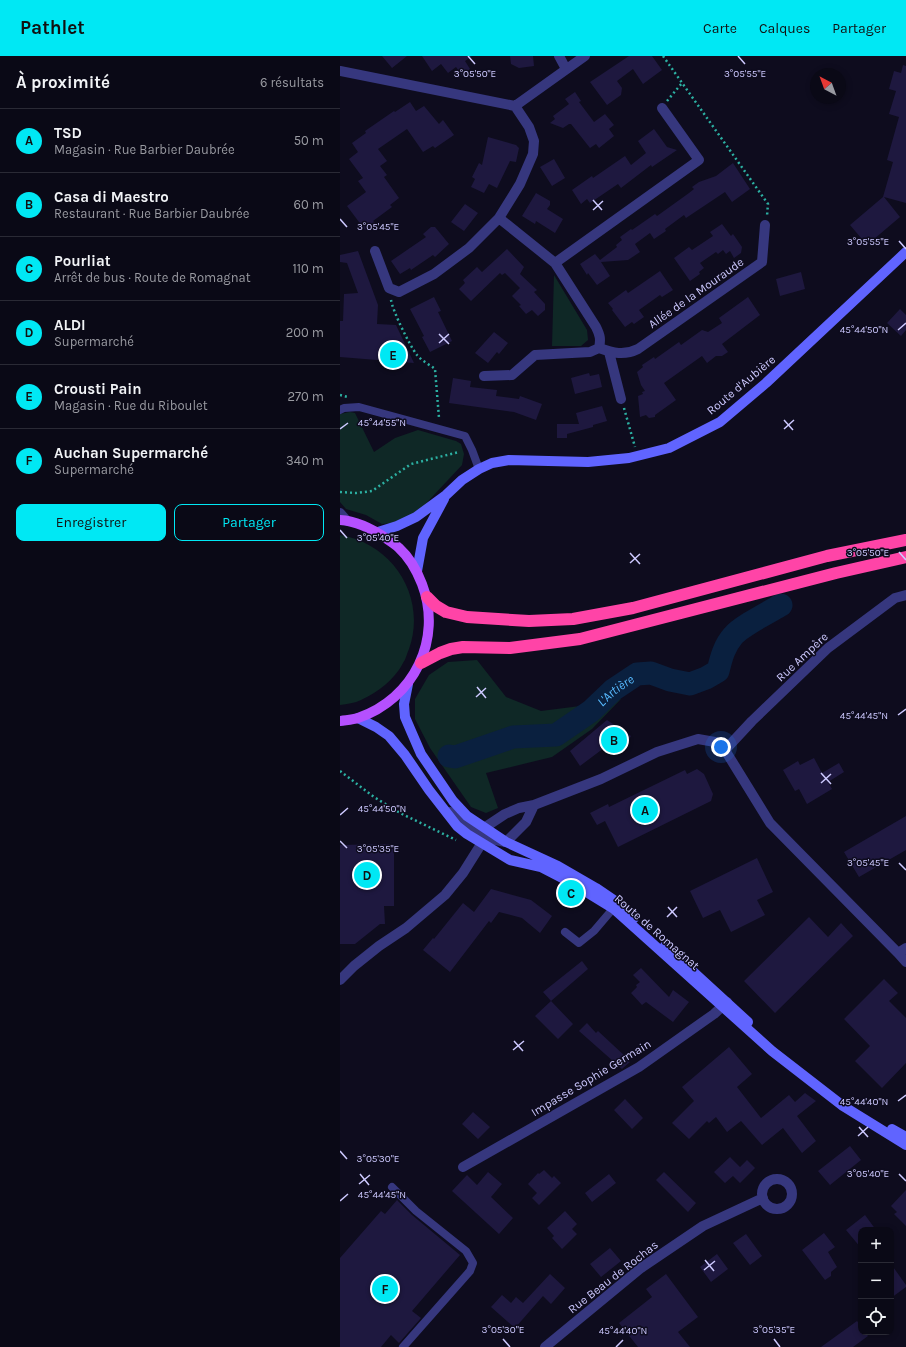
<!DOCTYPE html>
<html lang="fr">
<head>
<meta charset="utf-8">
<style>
	body { margin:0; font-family:Karla,sans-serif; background:#13121f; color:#f1f3f6 }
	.controls { position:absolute; right:12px; bottom:12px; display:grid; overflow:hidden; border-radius:8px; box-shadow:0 2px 6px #0003 }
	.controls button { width:36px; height:36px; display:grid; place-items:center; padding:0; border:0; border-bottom:1px solid #2a2a35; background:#0a0916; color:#f1f3f6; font:20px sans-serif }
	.compass { position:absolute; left:470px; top:12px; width:36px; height:36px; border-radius:50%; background:#0a0916; box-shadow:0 2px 6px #0003; rotate:319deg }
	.you { position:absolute; left:381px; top:691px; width:14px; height:14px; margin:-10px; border:3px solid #fff; border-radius:50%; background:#1a73e8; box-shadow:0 0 0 6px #1a73e833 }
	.badge { display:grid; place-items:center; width:26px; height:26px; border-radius:50%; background:#00e8f4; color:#111; font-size:13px; font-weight:700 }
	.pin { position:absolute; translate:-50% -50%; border:2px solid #fff; box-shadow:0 1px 4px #0006 }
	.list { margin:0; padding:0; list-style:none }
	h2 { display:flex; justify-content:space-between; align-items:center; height:52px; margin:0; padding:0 16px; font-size:17px }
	h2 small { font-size:13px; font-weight:400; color:#999aa1 }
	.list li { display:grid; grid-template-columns:26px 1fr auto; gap:12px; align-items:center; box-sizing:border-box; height:64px; padding:0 16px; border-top:1px solid #2a2a35 }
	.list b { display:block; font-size:15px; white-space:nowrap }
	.list p { margin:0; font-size:13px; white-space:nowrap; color:#999aa1 }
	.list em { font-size:13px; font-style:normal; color:#999aa1 }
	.actions { display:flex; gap:8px; padding:12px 16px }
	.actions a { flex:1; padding:9px 0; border:1px solid #00e8f4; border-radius:8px; text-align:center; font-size:14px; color:#00e8f4 }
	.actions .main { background:#00e8f4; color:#111 }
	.icon { flex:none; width:22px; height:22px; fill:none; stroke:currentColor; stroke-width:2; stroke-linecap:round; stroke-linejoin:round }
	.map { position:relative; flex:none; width:566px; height:1291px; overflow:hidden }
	header { display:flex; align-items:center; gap:24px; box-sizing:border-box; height:56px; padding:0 20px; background:#00e8f4; color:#111 }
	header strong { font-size:19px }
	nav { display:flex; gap:22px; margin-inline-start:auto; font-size:14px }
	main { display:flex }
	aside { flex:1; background:#0a0916 }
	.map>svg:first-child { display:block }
	.green { fill:#0f2826 }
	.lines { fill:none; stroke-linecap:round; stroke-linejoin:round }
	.river { stroke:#0a203f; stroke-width:23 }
	.building { fill:#1e183f }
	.path { stroke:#2cb0a2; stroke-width:2.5; stroke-dasharray:2 3; stroke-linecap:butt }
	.lane { stroke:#36377e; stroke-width:8 }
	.street { stroke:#36377e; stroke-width:10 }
	.secondary { stroke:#6064ff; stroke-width:10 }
	.primary { stroke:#b550ff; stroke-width:10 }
	.highway { stroke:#ff44a7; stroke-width:12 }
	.ticks { fill:none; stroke:#cdc9ff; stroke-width:1.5 }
	.labels { text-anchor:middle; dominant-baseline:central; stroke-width:3; stroke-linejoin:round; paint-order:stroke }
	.street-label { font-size:12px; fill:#cdc9ff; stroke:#0e0c1e }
	.water-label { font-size:13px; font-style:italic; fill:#57baff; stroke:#0e0c1e }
	.ticks-label { font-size:10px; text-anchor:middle; fill:#cdc9ff; stroke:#0e0c1e; stroke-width:3; stroke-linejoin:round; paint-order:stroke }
</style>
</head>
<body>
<header>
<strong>Pathlet</strong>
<nav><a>Carte</a><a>Calques</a><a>Partager</a></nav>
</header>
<main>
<aside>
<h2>À proximité<small>6 résultats</small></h2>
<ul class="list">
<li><span class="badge">A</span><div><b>TSD</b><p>Magasin · Rue Barbier Daubrée</p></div><em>50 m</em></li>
<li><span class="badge">B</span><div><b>Casa di Maestro</b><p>Restaurant · Rue Barbier Daubrée</p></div><em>60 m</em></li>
<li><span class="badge">C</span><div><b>Pourliat</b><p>Arrêt de bus · Route de Romagnat</p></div><em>110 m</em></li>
<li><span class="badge">D</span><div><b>ALDI</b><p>Supermarché</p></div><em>200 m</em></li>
<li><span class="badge">E</span><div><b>Crousti Pain</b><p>Magasin · Rue du Riboulet</p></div><em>270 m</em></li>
<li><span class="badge">F</span><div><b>Auchan Supermarché</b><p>Supermarché</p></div><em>340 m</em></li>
</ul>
<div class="actions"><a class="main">Enregistrer</a><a>Partager</a></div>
</aside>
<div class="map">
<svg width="566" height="1291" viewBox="0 0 566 1291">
	<rect width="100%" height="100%" fill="#0e0c1e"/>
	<path class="green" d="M214 219 247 274 248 284 241 290H212Z
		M10 356 15 357 34 396 55 382 78 374 116 385 121 388 124 398 122 409 78 456 54 467 42 468 26 459 6 453 0 446V358Z
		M0 479C54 488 87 542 69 593 67 597 66 603 63 607 55 623 37 637 21 644 15 647 7 648 0 649Z
		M137 604 166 641 201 655 248 649 281 643 252 673 212 701 146 717 158 752 146 757 131 751 90 692 75 663V643L89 619 108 606Z"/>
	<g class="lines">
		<path class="river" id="s1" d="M109 700 115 701 173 681 216 679 251 655 273 634 297 618 311 617 330 624 350 628 366 622 378 615C381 603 384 590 393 580 400 571 429 556 441 549"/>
	</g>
	<path class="building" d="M42 0H67L52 12Z
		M82 0H132L125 5 130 13 122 19 116 11 108 17 101 8 92 15Z
		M170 0H193L194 10 179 12 171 8Z
		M289 0H312L322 14 303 28 293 13 277 25 282 32 281 39 267 49 250 26Z
		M563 9 566 10V147L544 141 560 161 527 189 510 169 543 141 553 106 547 104 559 61 549 58 556 35 549 33 554 15 561 17Z
		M235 36 241 45 239 46 254 66 265 58 274 69 269 73 274 80 259 92 256 88 250 92 231 68H229L223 72 210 67 215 63 213 60 229 48 225 43Z
		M70 46 76 55 84 50 99 68 103 64 114 79 95 92 93 90 83 96 67 73 38 93 47 105 40 110 47 119 44 121 59 142 50 149 52 151 33 165 35 167 25 174 7 150 26 136 18 125 23 122 9 103 18 96 12 87 26 77 25 75 54 55 55 56Z
		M314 73 327 91 337 94 312 111 311 109 281 132 278 128 250 147 247 143 241 148 232 134 252 120 253 122 285 100 291 109 306 97 298 85Z
		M148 81 176 89 179 92 176 106 170 105 157 132 149 128 144 137 131 131 135 123 132 121 139 107 142 109Z
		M214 103 225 122 212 130 200 111Z
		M393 107 410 133 392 146 385 136 346 162 344 159 325 173 326 175 314 183 310 177 295 188 300 196 288 204 261 206 270 220 257 229 248 217 247 219 240 208 255 198 260 204 277 191 276 189 282 184 280 181 291 173 292 174 315 158 317 160 349 137 354 133 352 131 359 126 376 120Z
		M196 137 210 145V149L207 153 223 163 215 177 196 165 195 168 182 160Z
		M125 148 138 157 124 175 111 166Z
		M382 168 391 180 393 178 402 191 401 197 394 202 390 195 386 198 383 194 378 198 376 196 360 207 364 212 359 216 360 218 350 225 334 202 349 191 352 194 373 180 370 176Z
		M91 171H95L109 188 95 201 93 199 71 214 70 212 60 218 51 205 86 181 83 178Z
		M167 193 184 211 180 218 197 234 194 236 205 248V254L198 260 192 254 186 258 179 250 181 249 172 240 180 232 165 217 162 219 160 217 131 245 119 233 125 227 123 224 137 211 142 216Z
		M18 195 38 249 37 268 56 269 74 307 0 301V265H3L4 238 18 237 7 207 0 206V199Z
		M320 215 333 234 322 241 320 239 299 254 304 261 294 268 292 266 285 271 272 254 273 253 268 247 286 234 288 237Z
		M461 216 465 233 440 240 436 223Z
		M94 241 101 255 98 256 112 285 90 296 82 281 84 280 70 253Z
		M408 241 420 259 382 288 388 296 382 300H376L367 307 362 300 324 327 336 344 315 359V361L309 362 306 359 300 361 298 340 303 338 302 336 305 335 301 329 297 316 303 311 302 309 314 301 315 303 339 286 341 289 362 274 368 276 382 267 379 262Z
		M560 253 566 259V274L561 280 547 267Z
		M154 276 168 287 159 298 157 296 148 307 135 297Z
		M249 317 250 320 259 318 262 331 235 338 231 322Z
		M113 322 131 325 130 331 157 334 156 340 179 343 180 340 202 348 196 364 174 356 109 347Z
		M262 350 267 365 253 369V371L227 378V382H217V368H239L236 357Z
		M267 664 291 680 287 687 269 697 264 692 240 710 230 695Z
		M474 702 482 717 499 707 504 716 488 726 492 733 467 748 459 733 455 735 443 714 458 705 460 709Z
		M357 713 364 718 373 738 371 745 278 791 265 765 257 769 250 757 268 748 269 751 345 714 347 718Z
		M566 760V794L519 821 504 796Z
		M54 788V850H44L45 868H40L15 888H0V789Z
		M417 802 433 836 417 844 425 859 391 876 380 854 363 862 350 835Z
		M151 833 191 844 212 860 200 877 182 862 159 856 151 867 149 865 110 916 83 894 93 882 94 883 123 847 134 856Z
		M469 861 488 881 501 867 513 880 435 957 404 925Z
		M242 905 248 913 211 945 203 936Z
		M301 912 329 941 333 934 349 946 333 966 306 946 302 949 291 937 297 931 296 929 300 926 293 919Z
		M544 923 558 937 549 945 566 962V1007L542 1032 515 1005 530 990 504 963Z
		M211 945 233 968 218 983 195 960Z
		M247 967 256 977 258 975 286 1001 285 1002 290 1006 283 1012 282 1013 239 975Z
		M389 991 412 1018 397 1031 421 1062 449 1039 455 1046 465 1037 476 1045 457 1060 476 1085 462 1097 443 1072 422 1089 401 1065 387 1076 376 1061 369 1067 367 1065 349 1083 332 1067 354 1045 342 1031Z
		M285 1043 303 1062 292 1073 274 1054Z
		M133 1056 150 1071 138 1083 122 1068Z
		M510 1090 521 1104 490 1129 478 1115Z
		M390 1101 400 1111 407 1104 415 1112 400 1127 393 1120 385 1127 374 1116Z
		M204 1114 212 1122 209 1125 214 1120 221 1127 199 1149 192 1142 197 1137 188 1128 198 1117 199 1118Z
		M148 1116 162 1128 151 1141 173 1162 159 1178 112 1135 127 1119 137 1129Z
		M324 1116 356 1147 348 1156 316 1124Z
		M269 1118 276 1127 252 1146 245 1137Z
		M566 1134V1170L554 1158 557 1156 551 1150Z
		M57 1144 72 1159 120 1199 72 1255 81 1262 59 1287 51 1279 41 1291H0V1202L41 1155 45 1158Z
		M225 1155 237 1168 232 1173 237 1178 222 1193 212 1182 214 1180 207 1172Z
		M525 1159 536 1174H521V1192L506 1174Z
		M484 1177 495 1191 488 1196 497 1211 491 1216V1220L485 1224 462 1194Z
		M406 1178 422 1200 410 1209 393 1187Z
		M270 1192 281 1205 261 1221 250 1208Z
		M377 1198 388 1213 371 1226 360 1211Z
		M551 1208 566 1229V1231L551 1242Z
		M210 1218 225 1232 211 1248 203 1240 175 1272 151 1251 162 1239 171 1247 176 1241 183 1247Z
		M326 1218 358 1261 338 1276 350 1291H298L279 1267 312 1241 306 1233Z
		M517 1265 521 1270V1276H525L528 1280 513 1291H481Z"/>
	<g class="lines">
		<path class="path" d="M323 0 428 148 427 160
			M327 45 342 27
			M51 244C53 256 70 290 77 299 82 305 90 309 95 313L99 362
			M0 339 8 341
			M284 352 295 391
			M0 436 16 437 32 435 71 408 119 396
			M0 715 34 741 60 757 116 784"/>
		<path class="lane" d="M0 354 4 352 19 351 125 380 132 394 139 413
			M225 876 239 887 254 875 277 848
			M52 1131 76 1155 126 1195 133 1207 130 1215 63 1291"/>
		<path class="street" d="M219 0 226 13
			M0 15 175 50 245 0
			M159 162 215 207 256 271C260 279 261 283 259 292
			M35 195 49 232 59 236 94 218 129 192 159 162 180 128 193 98 194 85 189 71 175 50
			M215 207 359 104 322 52
			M269 296 281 343
			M144 320 172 319 195 299 250 296 259 292C273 297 284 300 298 293L422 206 425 169
			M0 457 7 465
			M385 694 412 665 488 592 555 542 566 539
			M110 756 121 766 145 782 166 786 186 766 194 749
			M558 897 566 906
			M0 924 14 910 39 890 66 872 105 839 123 817 145 782 144 772 165 758 179 752 194 749 261 723 317 696 358 683 375 686 385 694 430 767 558 897 566 892
			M123 1111 299 1011 374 958 387 946
			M422 1138a15 15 0 1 1 30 0a15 15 0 1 1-30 0Z
			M205 1291 301 1212 363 1170 423 1142"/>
		<path class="secondary" d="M38 476 57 470 76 461 106 439 122 424 139 413 152 407 169 404 248 406 289 402 329 392 380 366 426 327 566 196
			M77 515 83 482 104 443
			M68 628 64 648 65 661 71 675 81 698 113 745 127 760 166 786 218 810 256 832 278 847 294 862
			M18 662 36 671 49 680 65 699 89 734 117 770 127 778 170 804 201 811 230 826 274 853 432 995 503 1050 566 1089
			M325 890 408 966
			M552 1073 566 1081"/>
		<path class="primary" d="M0 464C16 465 34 474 47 483 51 486 56 489 59 492 70 502 77 515 82 528 103 583 74 643 18 662 12 664 6 664 0 665"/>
		<path class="highway" d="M87 541 96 550 106 556 127 561 189 565 233 563 293 552 487 500 566 484
			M81 607 100 597 111 593 123 591 170 592 240 583 496 517 566 501"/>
	</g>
	<path class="ticks" d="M128 0 135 8M398 0 405 8M253 144 262 154M253 154 263 145M0 163 7 171M559 185 566 193M558 274 566 267M99 278 109 288M99 287 109 278M444 364 453 374M0 373 8 367M444 373 454 364M0 474 7 482M559 496 566 504M290 497 300 508M290 507 300 498M137 631 146 642M136 641 146 632M558 659 566 653M481 717 491 728M481 727 491 718M0 759 8 752M0 785 7 792M559 807 566 814M328 851 337 861M327 861 337 851M174 985 183 995M173 994 184 985M558 1045 566 1039M519 1071 528 1081M518 1080 528 1071M0 1095 7 1103M20 1118 29 1129M559 1118 566 1125M19 1128 30 1119M0 1145 8 1138M365 1204 374 1215M364 1214 375 1205M163 1283 170 1291M434 1283 440 1291M276 1291 283 1284"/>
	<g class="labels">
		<g class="street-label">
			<text transform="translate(356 237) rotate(-35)">Allée de la Mouraude</text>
			<text transform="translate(401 329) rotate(-40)">Route d'Aubière</text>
			<text transform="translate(462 601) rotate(-43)">Rue Ampère</text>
			<text transform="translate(317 876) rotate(41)">Route de Romagnat</text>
			<text transform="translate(251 1022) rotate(-31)">Impasse Sophie Germain</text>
			<text transform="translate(273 1221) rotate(-38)">Rue Beau de Rochas</text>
		</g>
		<g class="water-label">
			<text stroke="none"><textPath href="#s1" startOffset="185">L'Artière</textPath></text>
		</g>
	</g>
	<g class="ticks-label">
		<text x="135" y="21">3°05'50"E</text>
		<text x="405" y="21">3°05'55"E</text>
		<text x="38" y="174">3°05'45"E</text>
		<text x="528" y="189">3°05'55"E</text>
		<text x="524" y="277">45°44'50"N</text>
		<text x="42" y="370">45°44'55"N</text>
		<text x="38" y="485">3°05'40"E</text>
		<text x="528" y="500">3°05'50"E</text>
		<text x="524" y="663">45°44'45"N</text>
		<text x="42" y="756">45°44'50"N</text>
		<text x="38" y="796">3°05'35"E</text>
		<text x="528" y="810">3°05'45"E</text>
		<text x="524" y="1049">45°44'40"N</text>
		<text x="38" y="1106">3°05'30"E</text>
		<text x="528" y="1121">3°05'40"E</text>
		<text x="42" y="1142">45°44'45"N</text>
		<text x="163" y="1277">3°05'30"E</text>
		<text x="434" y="1277">3°05'35"E</text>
		<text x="283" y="1278">45°44'40"N</text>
	</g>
</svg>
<div class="controls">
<button>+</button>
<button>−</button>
<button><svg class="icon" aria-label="locate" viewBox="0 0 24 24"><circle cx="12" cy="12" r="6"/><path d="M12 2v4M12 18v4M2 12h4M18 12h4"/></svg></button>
</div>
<svg class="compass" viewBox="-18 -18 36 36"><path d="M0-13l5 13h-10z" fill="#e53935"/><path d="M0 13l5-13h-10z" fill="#999aa1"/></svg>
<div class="you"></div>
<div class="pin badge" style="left:305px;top:754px">A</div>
<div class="pin badge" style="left:274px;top:684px">B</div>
<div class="pin badge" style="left:231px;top:837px">C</div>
<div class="pin badge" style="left:27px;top:819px">D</div>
<div class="pin badge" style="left:53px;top:299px">E</div>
<div class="pin badge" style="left:45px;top:1233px">F</div>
</div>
</main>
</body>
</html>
